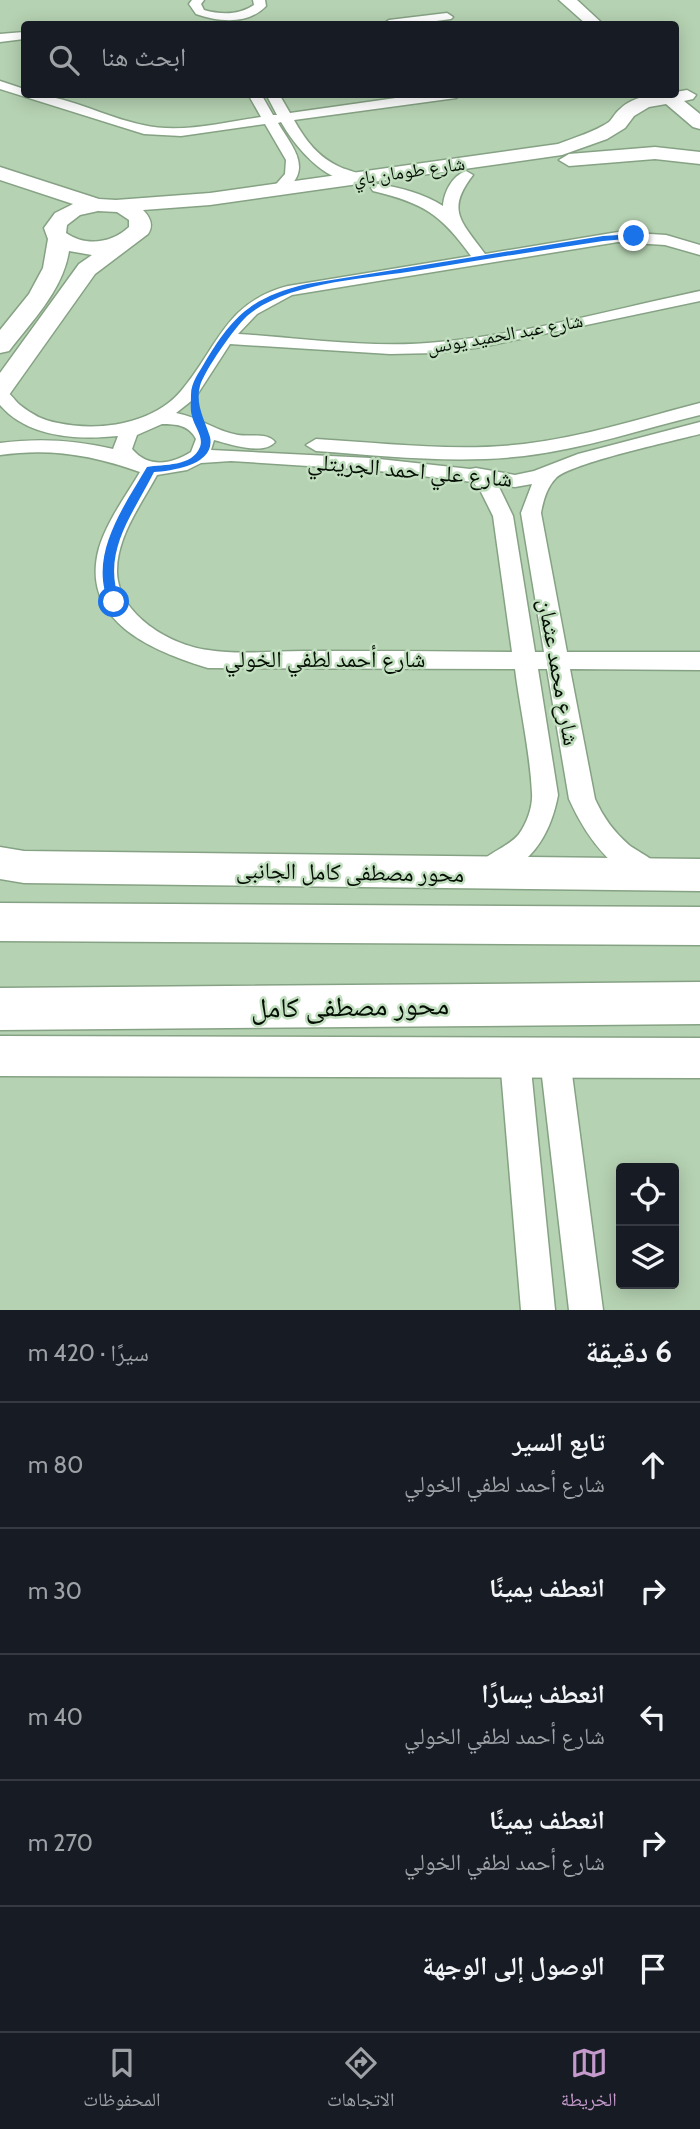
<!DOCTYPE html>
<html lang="ar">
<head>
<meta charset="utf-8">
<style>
	body { margin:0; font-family:Cabin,"Noto Naskh Arabic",sans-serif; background:#242831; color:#f1f3f6; direction:rtl }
	.controls { position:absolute; right:21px; bottom:21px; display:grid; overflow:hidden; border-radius:7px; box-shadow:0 4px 18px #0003 }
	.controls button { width:63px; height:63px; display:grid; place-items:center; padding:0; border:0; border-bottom:2px solid #363941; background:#171b24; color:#f1f3f6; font:35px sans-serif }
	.stop { position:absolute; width:21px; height:21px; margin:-16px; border:5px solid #1a73e8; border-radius:50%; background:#fff }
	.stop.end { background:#1a73e8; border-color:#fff; box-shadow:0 2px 7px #0008 }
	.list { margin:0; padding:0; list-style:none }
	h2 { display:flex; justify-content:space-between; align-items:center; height:91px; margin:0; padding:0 28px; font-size:30px }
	h2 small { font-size:23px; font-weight:400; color:#9ea1a6 }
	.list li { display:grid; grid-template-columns:46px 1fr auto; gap:21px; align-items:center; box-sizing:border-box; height:126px; padding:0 28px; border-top:2px solid #363941 }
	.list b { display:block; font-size:26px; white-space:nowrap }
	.list p { margin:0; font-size:23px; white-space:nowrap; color:#9ea1a6 }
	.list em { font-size:23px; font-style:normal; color:#9ea1a6 }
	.icon { flex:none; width:38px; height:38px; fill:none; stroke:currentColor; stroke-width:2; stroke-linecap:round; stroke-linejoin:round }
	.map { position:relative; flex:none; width:700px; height:1310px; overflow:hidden; direction:ltr }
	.search { position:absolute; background:#171b24; box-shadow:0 4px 18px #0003; left:21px; right:21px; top:21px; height:77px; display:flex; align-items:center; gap:18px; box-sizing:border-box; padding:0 24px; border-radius:7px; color:#9ea1a6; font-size:26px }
	.sheet { height:721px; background:#171b24 }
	nav { display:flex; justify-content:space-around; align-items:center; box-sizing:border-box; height:98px; border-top:2px solid #363941; background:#171b24; font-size:19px; color:#9ea1a6 }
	nav a { display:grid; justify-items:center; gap:4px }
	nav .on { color:#c49acc }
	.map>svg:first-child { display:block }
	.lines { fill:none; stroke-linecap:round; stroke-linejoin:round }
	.street-casing { stroke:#86a284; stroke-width:3 }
	.secondary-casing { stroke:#86a284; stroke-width:3 }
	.primary-casing { stroke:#86a284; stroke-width:3 }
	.street { fill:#fff; fill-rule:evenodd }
	.secondary { fill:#fff; fill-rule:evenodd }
	.primary { fill:#fff; fill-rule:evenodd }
	.route { fill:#1a73e8 }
	.labels { text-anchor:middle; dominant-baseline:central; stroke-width:5; stroke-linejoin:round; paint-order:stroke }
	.far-street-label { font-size:19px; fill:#060f05; stroke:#c1dfbf }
	.street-label { font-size:23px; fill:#060f05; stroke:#c1dfbf }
	.near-street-label { font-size:28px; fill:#060f05; stroke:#c1dfbf }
</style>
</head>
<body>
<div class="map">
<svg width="700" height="1310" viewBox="0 0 700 1310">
	<rect width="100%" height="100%" fill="#b5d2b2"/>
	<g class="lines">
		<defs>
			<path id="street" d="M192 0H204L201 4 204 10C222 15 239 15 254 5L253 0H265L266 6C248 25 219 22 196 14L189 4Z
				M447 13 453 17 451 19 414 24H383L389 20Z
				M24 32V39L0 42V34Z
				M0 81 24 89V94C66 94 103 117 143 125 181 134 224 122 261 117L248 94H261L273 115H277L266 94H279L290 113 424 94H462L456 98 294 120C306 141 318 157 340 167 349 171 359 172 365 178L363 181C329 188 296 148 281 122L278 123C289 142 310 164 292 184 287 189 285 192 278 194L271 190 285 174 286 160 265 124 181 136 144 134 0 89Z
				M466 171 473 175C445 211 462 222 485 254L618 232 666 235 700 245V255L665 245 618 242 292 295 257 314 238 334C304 338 373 349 439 342 527 334 614 309 700 291V301L482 347 437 353 390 354 230 344 195 398 176 413C199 417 215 431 238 435 250 437 267 432 275 442 263 456 229 444 214 440L211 450 370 458 470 469 476 468 515 475 534 471 578 454 700 422V434C673 441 571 463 556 478 547 487 543 501 541 513L567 652H700V670L570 669 595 799C603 817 614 832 629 845 641 854 658 860 664 874L660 882 651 886C611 871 586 837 569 799L547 669H538L558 795C550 838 529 867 487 882L478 879 474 871C482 854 507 849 519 834 527 823 533 806 532 793 530 752 520 709 515 669L208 668C152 651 79 621 99 548 107 521 126 496 140 472 92 455 50 448 0 455V443C39 438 75 440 113 449L118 436C78 440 28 438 0 405V389C10 391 13 399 20 405 31 414 44 421 58 423 99 432 153 424 181 391 217 349 225 302 288 286L471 256C441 214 423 203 373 191L371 188 378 184C401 188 423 193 443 206 444 192 452 176 466 171ZM162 424C176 424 189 425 196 439L191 452C172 464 149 469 132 449L137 435ZM231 461 370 470 473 482 481 492 493 516 512 652C443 651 373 651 304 651 273 651 239 655 208 650 170 645 119 615 117 573 116 537 141 505 157 475L187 470 201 463ZM532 484 521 513 544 652H535L513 516 498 485 515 487Z
				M700 403V415C642 429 584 449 524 456 455 464 385 456 316 451L306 445 316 439C385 443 455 452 524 444 583 437 642 418 700 403Z
				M515 1045 526 1049 530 1059 555 1310H521L500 1059 504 1049Z
				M555 1045 566 1049 570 1059 603 1310H569L540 1059 544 1049Z"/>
			<path id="secondary" d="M559 0H577L603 24H586Z
				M687 90 696 95 693 99 684 101 700 114V129L693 127 666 104 649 107 634 116 625 128 607 139 562 155 210 205 143 210C150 217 154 225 148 234L95 274 9 395 0 398V373L79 264 92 255 69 251C63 290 32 321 9 351L0 353V330L29 294 43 268 48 239 44 228 55 213 73 204 0 180V167L99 199 116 200 210 193 558 144C576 137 594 132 609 122 613 118 615 113 620 109 634 95 658 94 676 94V92ZM98 211 117 212 129 220V227C112 243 86 247 66 233L67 225 80 215Z
				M655 147 700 152V164L655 159 569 166 559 160 569 154Z
				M0 847 24 851 700 859V891L24 883 0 879Z
				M0 1036 700 1038V1078L0 1076Z"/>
			<path id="primary" d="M0 903 700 907V945L0 941Z
				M700 982V1024L0 1030V988Z"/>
		</defs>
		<use href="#street" class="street-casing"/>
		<use href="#secondary" class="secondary-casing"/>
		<use href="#primary" class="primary-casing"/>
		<use href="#street" class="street"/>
		<use href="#secondary" class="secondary"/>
		<use href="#primary" class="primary"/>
	</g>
	<path class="route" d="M634 234 637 238 603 241C542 250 481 260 420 270 368 279 288 281 247 316 235 327 204 371 200 386 195 405 205 420 210 437 216 465 172 471 154 472 132 516 101 552 120 602L118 605H110C87 557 123 508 147 467 164 464 192 467 200 447 204 437 194 426 192 416 190 410 191 402 191 395 191 382 199 373 205 362 234 314 253 297 307 284L603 236Z"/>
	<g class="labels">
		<g class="far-street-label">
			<text transform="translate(409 171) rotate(-8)">شارع طومان باي</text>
			<text transform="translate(505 334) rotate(-10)">شارع عبد الحميد يونس</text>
		</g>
		<g class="street-label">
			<text transform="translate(410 470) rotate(5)">شارع علي احمد الجريتلي</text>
			<text x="325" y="659">شارع أحمد لطفي الخولي</text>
			<text transform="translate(559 672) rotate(80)">شارع محمد عثمان</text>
			<text transform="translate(350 872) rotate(1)">محور مصطفى كامل الجانبى</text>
		</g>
		<g class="near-street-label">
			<text transform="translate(350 1006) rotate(-1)">محور مصطفى كامل</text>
		</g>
	</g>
</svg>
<div class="controls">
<button><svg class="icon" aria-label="locate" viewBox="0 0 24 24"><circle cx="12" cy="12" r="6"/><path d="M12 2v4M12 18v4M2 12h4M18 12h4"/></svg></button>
<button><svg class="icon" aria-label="layers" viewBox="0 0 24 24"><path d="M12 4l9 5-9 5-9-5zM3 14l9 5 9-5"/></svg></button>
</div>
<div class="stop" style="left:114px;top:602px"></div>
<div class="stop end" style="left:634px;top:236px"></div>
<div class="search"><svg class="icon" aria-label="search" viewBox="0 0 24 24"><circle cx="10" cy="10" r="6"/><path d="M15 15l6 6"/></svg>ابحث هنا</div>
</div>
<section class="sheet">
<h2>6 دقيقة<small>سيرًا · 420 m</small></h2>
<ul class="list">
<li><svg class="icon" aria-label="ahead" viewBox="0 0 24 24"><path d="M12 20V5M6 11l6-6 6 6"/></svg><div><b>تابع السير</b><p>شارع أحمد لطفي الخولي</p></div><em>80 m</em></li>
<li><svg class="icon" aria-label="right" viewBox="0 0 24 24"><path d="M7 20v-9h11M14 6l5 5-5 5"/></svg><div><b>انعطف يمينًا</b></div><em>30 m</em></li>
<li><svg class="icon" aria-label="left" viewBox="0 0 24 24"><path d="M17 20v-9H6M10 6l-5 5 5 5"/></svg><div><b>انعطف يسارًا</b><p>شارع أحمد لطفي الخولي</p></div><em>40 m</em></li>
<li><svg class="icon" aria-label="right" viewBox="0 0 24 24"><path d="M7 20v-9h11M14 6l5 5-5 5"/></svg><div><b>انعطف يمينًا</b><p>شارع أحمد لطفي الخولي</p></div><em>270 m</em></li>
<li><svg class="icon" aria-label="arrive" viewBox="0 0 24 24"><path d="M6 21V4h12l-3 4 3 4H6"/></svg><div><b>الوصول إلى الوجهة</b></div></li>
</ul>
</section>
<nav>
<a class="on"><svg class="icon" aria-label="map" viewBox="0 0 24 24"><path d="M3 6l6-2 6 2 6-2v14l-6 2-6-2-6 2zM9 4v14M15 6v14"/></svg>الخريطة</a>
<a><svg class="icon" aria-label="directions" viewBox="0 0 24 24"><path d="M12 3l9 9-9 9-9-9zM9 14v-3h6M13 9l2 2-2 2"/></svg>الاتجاهات</a>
<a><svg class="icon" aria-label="saved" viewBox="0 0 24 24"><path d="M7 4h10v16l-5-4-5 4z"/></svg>المحفوظات</a>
</nav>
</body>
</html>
